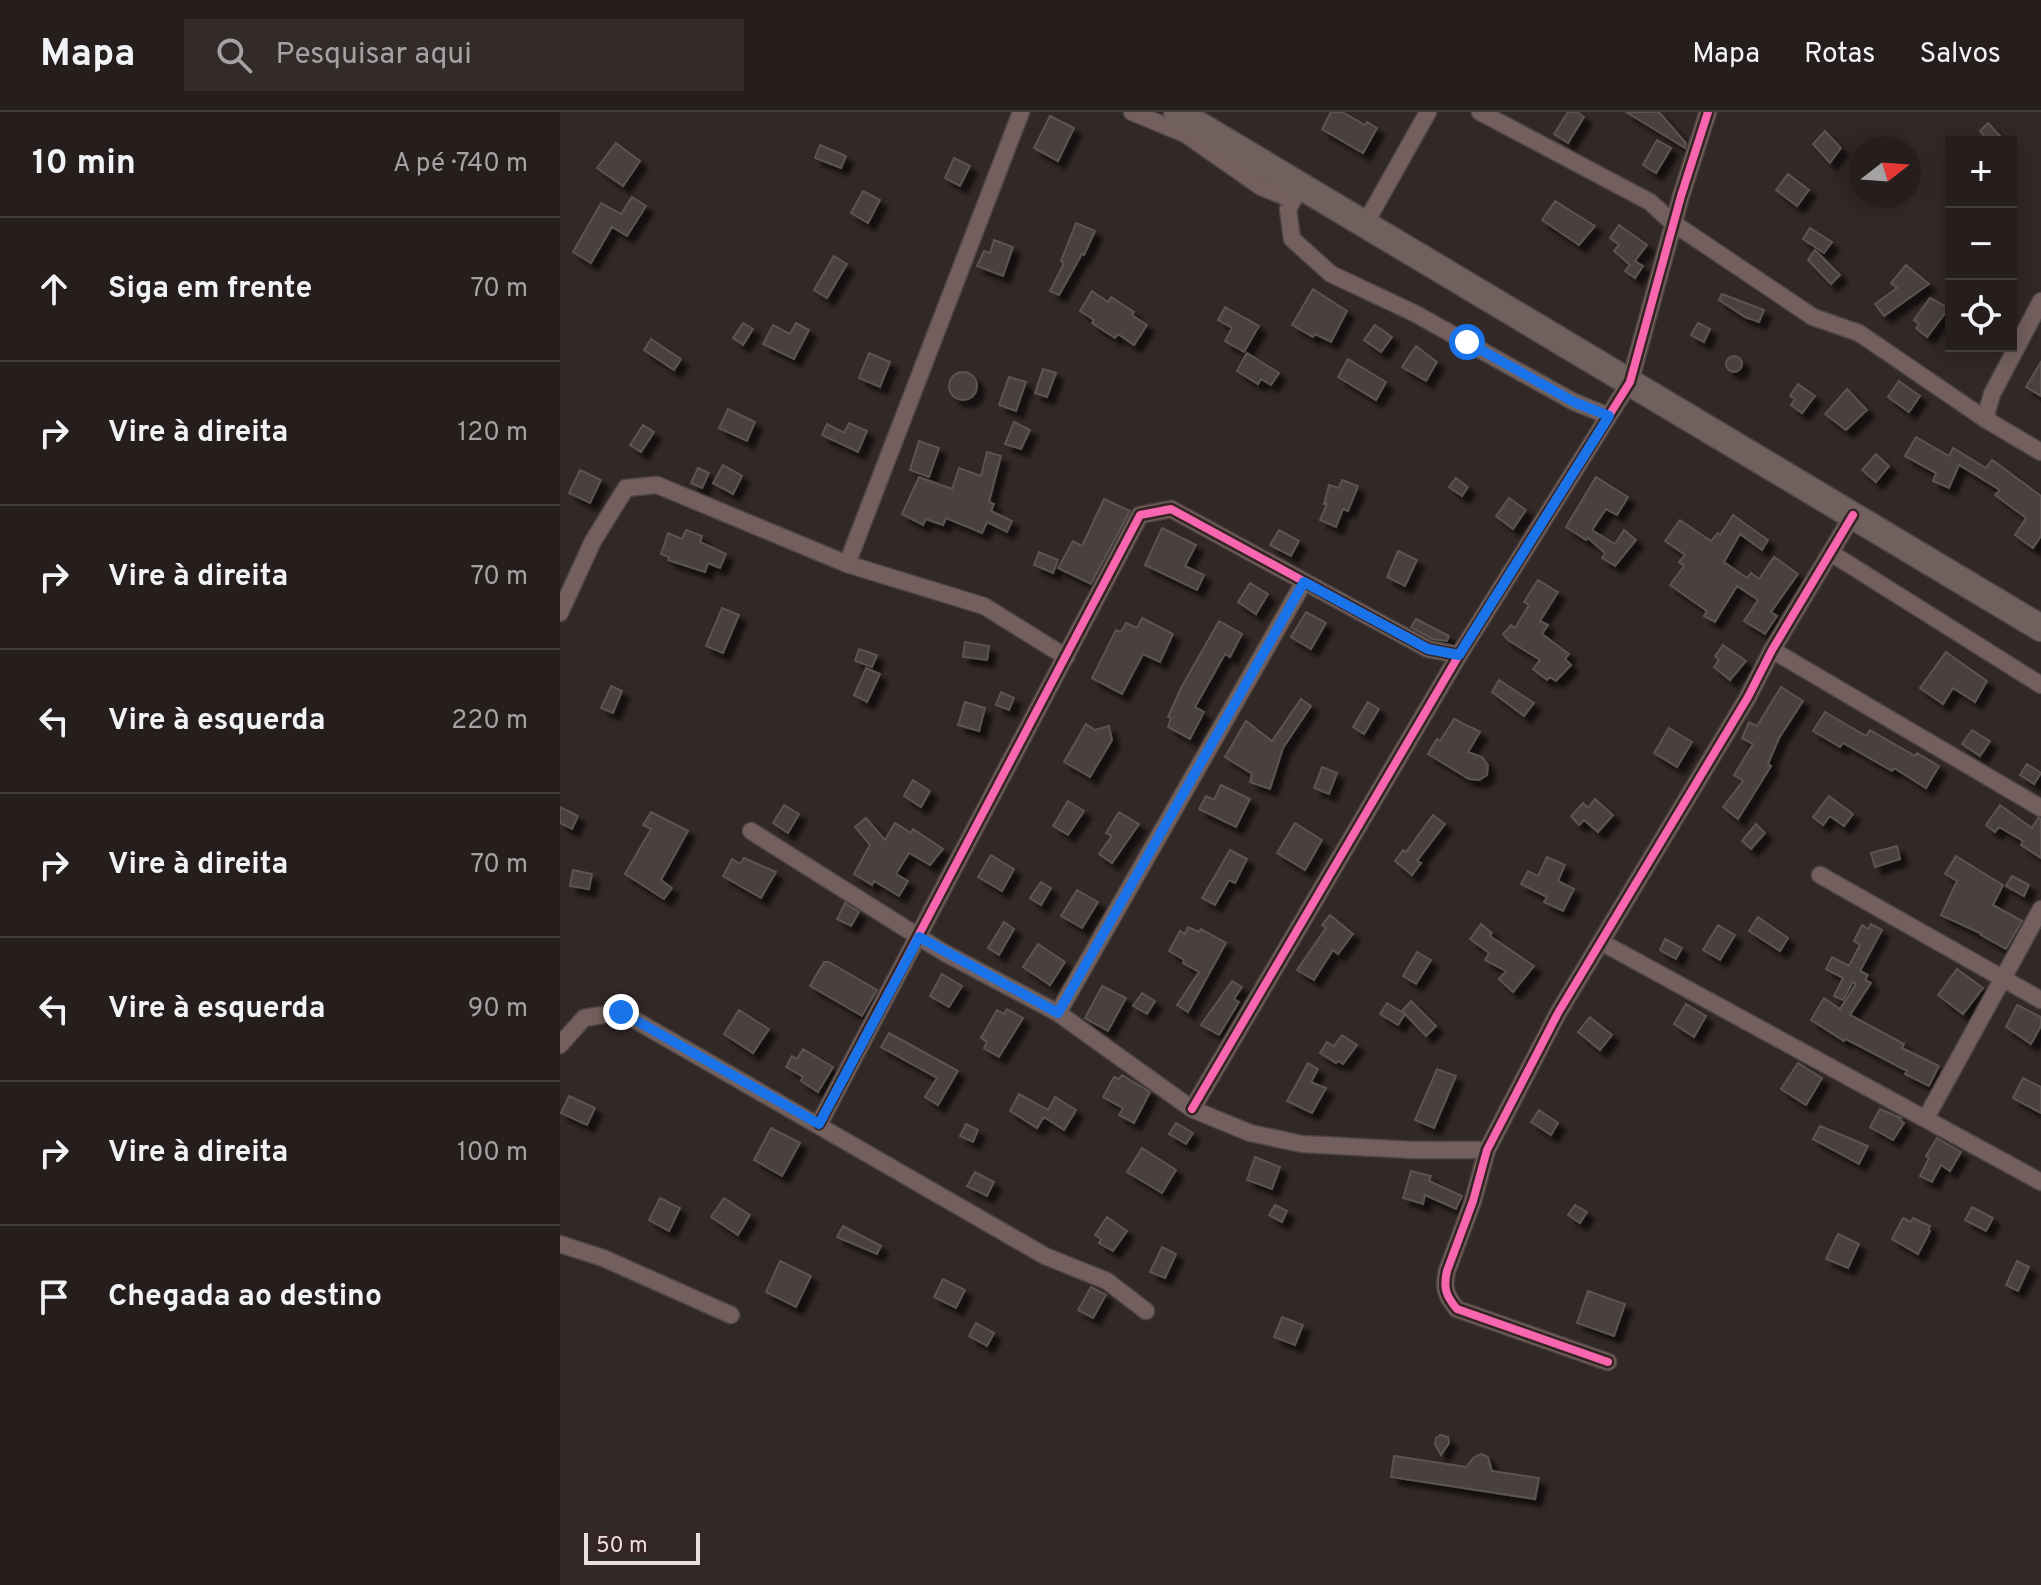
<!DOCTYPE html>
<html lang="pt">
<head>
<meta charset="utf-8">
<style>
	body { margin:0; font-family:Overpass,sans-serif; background:#322b29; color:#f1f3f6 }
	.controls { position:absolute; right:24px; top:24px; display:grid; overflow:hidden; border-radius:0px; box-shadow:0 4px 20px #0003 }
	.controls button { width:72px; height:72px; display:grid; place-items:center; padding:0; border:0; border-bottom:2px solid #423c3b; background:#261e1c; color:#f1f3f6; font:40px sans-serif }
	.compass { position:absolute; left:1289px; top:24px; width:72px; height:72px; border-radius:50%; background:#261e1c; box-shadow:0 4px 20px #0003; rotate:73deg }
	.scale { position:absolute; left:24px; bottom:20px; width:116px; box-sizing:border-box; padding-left:8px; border:4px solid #ebdfde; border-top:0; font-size:22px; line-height:28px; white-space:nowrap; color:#ebdfde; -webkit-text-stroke:6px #362422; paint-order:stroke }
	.stop { position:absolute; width:24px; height:24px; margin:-18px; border:6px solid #1a73e8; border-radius:50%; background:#fff }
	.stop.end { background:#1a73e8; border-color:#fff; box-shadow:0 2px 8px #0008 }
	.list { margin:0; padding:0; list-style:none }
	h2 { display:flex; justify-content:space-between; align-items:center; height:104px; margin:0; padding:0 32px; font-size:34px }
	h2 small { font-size:26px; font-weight:400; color:#a4a2a3 }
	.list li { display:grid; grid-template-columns:52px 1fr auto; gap:24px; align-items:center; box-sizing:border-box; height:144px; padding:0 32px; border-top:2px solid #423c3b }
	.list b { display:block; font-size:30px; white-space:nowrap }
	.list em { font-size:26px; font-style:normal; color:#a4a2a3 }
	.icon { flex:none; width:44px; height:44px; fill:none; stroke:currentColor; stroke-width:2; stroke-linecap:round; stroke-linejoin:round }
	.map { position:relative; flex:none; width:1481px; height:1473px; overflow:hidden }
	header { display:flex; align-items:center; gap:48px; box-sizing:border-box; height:112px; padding:0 40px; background:#261e1c; border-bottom:2px solid #423c3b }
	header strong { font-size:38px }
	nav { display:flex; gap:44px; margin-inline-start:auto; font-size:28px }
	.search { width:560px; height:72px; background:#322b29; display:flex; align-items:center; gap:20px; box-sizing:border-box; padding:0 28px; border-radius:0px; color:#a4a2a3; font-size:30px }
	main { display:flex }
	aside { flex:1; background:#261e1c }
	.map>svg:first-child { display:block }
	.building { fill:#4a4140; stroke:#5c5352; stroke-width:2; filter:url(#shadow) }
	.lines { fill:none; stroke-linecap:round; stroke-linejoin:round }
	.minor-casing { stroke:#4f4644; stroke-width:19 }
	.trunk-casing { stroke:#4f4644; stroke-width:29 }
	.minor { stroke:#73605e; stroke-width:16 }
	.trunk { stroke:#70605e; stroke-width:26 }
	.cycleway-casing { stroke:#362422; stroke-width:13 }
	.cycleway { stroke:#f766af; stroke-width:8 }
	.route { stroke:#1a73e8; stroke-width:10 }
</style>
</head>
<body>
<header>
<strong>Mapa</strong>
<div class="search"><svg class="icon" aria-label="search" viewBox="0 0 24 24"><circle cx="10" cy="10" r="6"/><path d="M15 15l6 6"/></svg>Pesquisar aqui</div>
<nav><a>Mapa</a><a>Rotas</a><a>Salvos</a></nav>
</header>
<main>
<aside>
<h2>10 min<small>A pé · 740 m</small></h2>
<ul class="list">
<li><svg class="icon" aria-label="ahead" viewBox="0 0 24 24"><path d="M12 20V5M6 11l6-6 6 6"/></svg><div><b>Siga em frente</b></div><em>70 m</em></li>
<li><svg class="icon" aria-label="right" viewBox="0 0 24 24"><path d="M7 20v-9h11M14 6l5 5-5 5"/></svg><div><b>Vire à direita</b></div><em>120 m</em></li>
<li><svg class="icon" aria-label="right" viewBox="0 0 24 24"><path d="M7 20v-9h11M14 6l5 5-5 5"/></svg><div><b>Vire à direita</b></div><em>70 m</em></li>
<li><svg class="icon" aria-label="left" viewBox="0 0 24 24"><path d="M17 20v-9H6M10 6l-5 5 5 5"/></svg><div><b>Vire à esquerda</b></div><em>220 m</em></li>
<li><svg class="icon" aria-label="right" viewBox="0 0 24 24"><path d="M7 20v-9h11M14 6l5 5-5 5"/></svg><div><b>Vire à direita</b></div><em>70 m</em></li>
<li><svg class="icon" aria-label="left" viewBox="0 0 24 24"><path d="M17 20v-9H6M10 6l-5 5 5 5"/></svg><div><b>Vire à esquerda</b></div><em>90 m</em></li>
<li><svg class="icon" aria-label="right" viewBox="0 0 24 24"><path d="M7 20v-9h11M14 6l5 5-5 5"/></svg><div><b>Vire à direita</b></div><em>100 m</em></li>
<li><svg class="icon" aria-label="arrive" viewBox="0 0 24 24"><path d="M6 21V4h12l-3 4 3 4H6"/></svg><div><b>Chegada ao destino</b></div></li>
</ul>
</aside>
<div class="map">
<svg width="1481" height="1473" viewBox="0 0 1481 1473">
	<defs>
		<filter id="shadow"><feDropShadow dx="7" dy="7" stdDeviation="2" flood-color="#0009"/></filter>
	</defs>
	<rect width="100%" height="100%" fill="#322826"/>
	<path class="building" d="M771 0H782L805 13 807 10 817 16 803 41 762 17Z
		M1008 0H1017L1024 5 1008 31 994 22Z
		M1066 0H1099L1126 31 1125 36Z
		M490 4 514 16 498 49 474 36Z
		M1428 11 1440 24 1433 30H1429L1420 19Z
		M1265 19 1281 36 1270 51 1253 32Z
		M1097 28 1111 36 1096 61 1083 53Z
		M56 31 80 49 63 74 37 56Z
		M260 33 286 44 281 56 255 46Z
		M394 46 410 54 400 74 385 66Z
		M1228 62 1249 78 1237 94 1216 78Z
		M303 79 320 88 308 111 291 101Z
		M72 85 86 94 67 124 52 115 31 151 13 140 41 91 61 102Z
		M995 89 1035 114 1019 133 982 108Z
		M516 111 535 119 524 143 522 142 499 183 490 179 504 151 501 149Z
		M1059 113 1087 133 1075 149 1083 154 1075 166 1065 159 1070 153 1054 139 1059 133 1050 126Z
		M1250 116 1272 130 1264 141 1243 127Z
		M434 128 453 135 443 164 417 154 424 139 430 141Z
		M1255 138 1280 163 1271 172 1248 148Z
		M274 144 287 152 267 186 254 178Z
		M1346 153 1369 172 1324 204 1315 192 1337 176 1331 171Z
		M753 177 787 199 771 230 755 222 753 225 732 213Z
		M532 179 548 190 551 185 574 200 572 203 587 213 574 233 558 222 555 226 532 211 534 208 520 199Z
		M1162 182 1204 198 1199 210 1185 205 1159 188Z
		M1370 186 1389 196 1367 225 1356 216 1359 212 1354 208Z
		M665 195 699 214 684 240 665 229 672 216 658 208Z
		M183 211 193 217 183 233 173 226Z
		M236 211 249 218 234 247 203 232 213 213 230 222Z
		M1138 211 1150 217 1144 230 1131 223Z
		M815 213 832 225 821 240 804 228Z
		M91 227 121 247 114 258 84 238Z
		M856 234 877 250 866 269 842 255Z
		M309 241 330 250 320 275 299 266Z
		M687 241 719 261 711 273 701 267 698 272 677 259Z
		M1166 252a8 8 0 1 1 16 0a8 8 0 1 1-16 0Z
		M788 247 826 270 816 288 778 265Z
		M1481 250V284L1466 275Z
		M483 257 496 261 487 285 475 281Z
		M389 274a14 14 0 1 1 28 0a14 14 0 1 1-28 0Z
		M449 265 466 270 456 299 439 293Z
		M1339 269 1360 284 1349 300 1328 285Z
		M1238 272 1255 284 1242 301 1231 293 1235 287 1230 284Z
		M1287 277 1307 298 1286 318 1265 302Z
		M168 297 195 310 187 329 159 316Z
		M454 310 470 318 461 337 445 332Z
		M289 311 307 319 298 340 262 323 267 312 284 321Z
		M83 313 94 320 81 340 70 333Z
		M1356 325 1389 344 1393 336 1426 356 1432 348 1481 384V424L1473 436 1455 423 1466 406 1435 383 1440 378 1399 353 1389 376 1373 369 1376 361 1345 344Z
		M359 329 379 336 369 365 350 358Z
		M427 340 441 344 429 390 434 392 431 399 452 409 447 420 427 410 422 421 386 406 383 413 366 407 363 413 342 402 359 365 392 377 399 356 421 364Z
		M1316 342 1329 354 1316 370 1302 358Z
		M163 353 182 364 173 382 153 371Z
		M138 356 149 361 142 376 131 371Z
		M20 358 41 368 30 391 9 381Z
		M1036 365 1068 385 1057 403 1046 397 1032 418 1055 432 1064 418 1076 428 1055 454 1042 446 1045 441 1028 426 1026 428 1006 415Z
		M896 366 908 375 902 384 889 375Z
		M782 368 798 374 788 399 783 397 776 415 760 408 767 392H764L769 373 779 376Z
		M949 386 966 398 953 417 936 404Z
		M544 387 570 399 531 472 498 456 513 429 522 434Z
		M1173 403 1208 428 1202 438 1180 422 1164 450 1187 466 1191 461 1199 467 1214 445 1238 462 1211 500 1217 504 1205 522 1184 509 1198 488 1177 474 1155 510 1144 504 1147 499 1110 473 1124 454 1119 450 1125 443 1105 429 1120 408 1151 429 1158 421 1160 423Z
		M602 416 636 433 625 454 644 463 637 478 585 453Z
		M126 418 142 424 140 430 166 442 160 456 148 451 145 460 108 448 109 445 101 442 108 421 122 427Z
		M719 418 739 429 731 444 710 433Z
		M838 439 857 448 845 474 827 465Z
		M479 440 498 448 493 461 474 453Z
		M978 468 998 480 980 509 988 513 982 522 1009 542 1005 547 1011 553 996 569 990 565 987 568 973 557 980 548 948 528 943 522 951 513 955 516 969 493 964 490Z
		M690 471 708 482 696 502 678 490Z
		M162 496 179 503 163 541 146 534Z
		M746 500 766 511 751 537 731 525Z
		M582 506 613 522 600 550 583 542 562 582 532 566 556 518 561 520 566 511 577 516Z
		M856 507 889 524 887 529 872 527 851 515Z
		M659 509 682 522 670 545 665 542 635 595 644 600 630 627 608 615 611 606 608 605 622 574Z
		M405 530 429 534 427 548 403 545Z
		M1163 533 1186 549 1170 568 1154 555 1159 548 1155 544Z
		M299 537 317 543 312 555 295 549Z
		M1386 540 1427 569 1415 590 1393 576 1383 592 1360 576Z
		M306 556 320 562 307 590 294 583Z
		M939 568 974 591 964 604 932 580Z
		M51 574 62 579 53 601 41 596Z
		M1221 575 1243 589 1219 626 1208 652 1211 654 1178 707 1163 695 1183 669 1174 663 1193 632 1182 626 1189 610 1197 614Z
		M441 580 454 586 449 598 436 593Z
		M741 587 751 594 723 636 710 677 690 670 692 662 665 645 686 609 712 629Z
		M405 590 425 596 419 619 398 613Z
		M808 590 819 597 804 622 793 615Z
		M1265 600 1306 624 1310 618 1355 644 1357 641 1379 654 1366 676 1334 656 1332 659 1283 631 1280 635 1253 619Z
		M894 607 920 620 908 640 922 645 928 653 927 663 919 668 909 667 868 642 877 627 880 629Z
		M526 612 535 618 549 614 552 628 530 665 504 650Z
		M1109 616 1132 630 1117 655 1094 641Z
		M1412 618 1430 629 1420 644 1402 632Z
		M1467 652 1481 661 1474 672 1460 663Z
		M762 655 777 661 769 682 754 676Z
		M353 668 370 679 361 695 344 684Z
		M661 673 690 687 676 715 639 697 646 684 654 688Z
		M1269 684 1293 702 1284 714 1270 704 1263 713 1253 705Z
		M1035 687 1053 703 1038 720 1024 708 1019 713 1011 704 1023 691 1028 696Z
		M508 689 524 699 508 723 493 714Z
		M224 693 239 702 228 721 213 711Z
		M1440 693 1472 716 1478 706 1481 707V746L1461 733 1463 729 1439 715 1435 720 1426 713Z
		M0 695 18 704 12 717 0 711Z
		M91 700 128 719 101 768 112 776 104 787 65 762 91 717 83 713Z
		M559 700 579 712 552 751 539 742 552 724 546 721Z
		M873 703 885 712 857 749 861 751 852 763 835 749 843 738 846 740Z
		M306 706 325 728 335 711 351 721 353 717 383 737 370 753 349 741 336 762 348 769 339 784 314 769 312 773 294 762 310 733 295 715Z
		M735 711 762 728 745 758 717 741Z
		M1196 712 1205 721 1191 737 1182 729Z
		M1337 734 1340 747 1315 755 1311 741Z
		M670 738 687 747 675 771 669 768 655 793 642 786Z
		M431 743 454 757 442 779 418 765Z
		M1396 744 1443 773 1433 793 1462 809 1446 837 1421 823 1422 822 1381 803 1397 769 1385 762Z
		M987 745 1005 753 998 769 1014 777 1003 799 984 790 987 785 961 772 968 759 978 764Z
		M184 746 216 760 201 786 163 764 172 747 180 752Z
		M13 758 32 762 29 777 10 774Z
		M1452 764 1469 773 1464 784 1446 774Z
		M481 770 491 776 481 793 470 786Z
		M517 778 538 790 522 816 501 804Z
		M285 791 299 800 291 814 277 807Z
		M770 803 793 822 778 842 773 838 754 868 737 858 766 816 762 813Z
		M1198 805 1228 826 1220 839 1189 819Z
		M444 810 454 817 439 843 428 836Z
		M921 812 932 821 930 824 974 854 953 880 939 867 946 859 925 848 929 841 910 827Z
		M1311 812 1322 818 1300 859 1308 863 1305 868 1311 871 1290 903 1344 932 1342 936 1379 954 1369 974 1345 962 1347 959 1286 927 1284 929 1251 908 1264 886 1280 897 1296 872 1293 870 1283 888 1274 884 1283 866 1266 857 1272 845 1289 854 1300 833 1294 829 1302 813 1308 817Z
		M1158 813 1175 823 1160 848 1143 838Z
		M628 815 639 820 641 817 666 831 628 900 617 893 639 860 623 851 624 848 609 839 620 819 625 822Z
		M1105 827 1122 836 1116 847 1100 838Z
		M478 832 505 850 490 873 463 855Z
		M857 840 871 848 856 872 843 864Z
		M264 850H269L317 878 302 904 250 874Z
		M1397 857 1423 876 1403 902 1378 883Z
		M382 862 402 874 389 895 370 884Z
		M672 869 682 875 674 887 679 890 659 923 641 913Z
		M542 874 566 886 548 919 525 906Z
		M582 881 595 889 587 902 573 894Z
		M851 889 876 914 866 924 842 899Z
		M827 891 845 902 838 913 820 902Z
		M1126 892 1146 904 1134 925 1114 912Z
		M1457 893 1481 905V914L1471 932 1446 915Z
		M447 897 463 906 439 945 424 936 427 930 421 926 437 898 444 902Z
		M179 898 209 917 193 941 164 922Z
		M1030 905 1052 923 1040 938 1018 920Z
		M329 921 398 959 378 993 365 985 377 966 321 935Z
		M782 923 797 933 783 952 778 949 776 951 760 941 767 930 774 934Z
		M243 937 273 955 258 980 241 969 243 965 226 955 232 944 237 947Z
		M748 951 758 957 751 970 766 976 752 1001 727 989Z
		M1238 951 1262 966 1246 993 1221 977Z
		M877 957 896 964 874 1016 855 1008Z
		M562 963 590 980 574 1011 559 1003 563 996 543 985 554 965 559 967Z
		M1463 966 1481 975V1001L1453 986Z
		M459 982 488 998 495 985 516 998 504 1018 484 1005 477 1016 450 999Z
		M9 984 35 996 27 1013 1 1001Z
		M1320 997 1341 1006 1340 1008 1344 1011 1333 1028 1310 1015Z
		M979 998 998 1011 991 1023 971 1010Z
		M616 1011 633 1021 626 1032 609 1022Z
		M406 1012 418 1018 413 1030 400 1024Z
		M1260 1014 1308 1034 1299 1052 1253 1027Z
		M211 1016 240 1031 222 1064 194 1048Z
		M1377 1026 1401 1040 1390 1059 1381 1053 1372 1070 1360 1064 1369 1046 1366 1044Z
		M582 1036 616 1058 602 1081 567 1060Z
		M695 1045 720 1055 712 1077 687 1068Z
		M851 1059 871 1064 869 1069 902 1084 896 1097 865 1083 863 1092 843 1086Z
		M415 1060 434 1070 427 1084 407 1074Z
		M100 1086 120 1096 109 1119 89 1108Z
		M164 1086 190 1103 178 1123 151 1105Z
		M715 1093 727 1099 722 1110 709 1103Z
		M1015 1093 1027 1100 1020 1111 1008 1103Z
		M1412 1095 1433 1106 1426 1119 1405 1108Z
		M547 1105 567 1119 553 1139 539 1131 541 1127 535 1123Z
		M1343 1106 1351 1110 1353 1106 1370 1114 1368 1118 1370 1119 1358 1142 1332 1127Z
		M283 1114 321 1134 317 1142 277 1125Z
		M1278 1122 1299 1132 1288 1156 1266 1147Z
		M602 1135 616 1142 605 1166 590 1160Z
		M220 1149 251 1164 236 1195 206 1180Z
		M1457 1149 1469 1155 1458 1179 1446 1173Z
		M383 1167 405 1178 396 1196 374 1185Z
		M531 1175 546 1183 533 1206 518 1198Z
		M1028 1179 1065 1192 1054 1224 1017 1211Z
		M722 1205 743 1213 735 1233 714 1225Z
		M416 1211 434 1221 427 1234 409 1224Z
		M880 1323 888 1325 889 1331 881 1343 875 1332 876 1326Z
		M921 1342 928 1345 932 1359 979 1366 975 1387 831 1365 834 1344 906 1355 914 1345Z"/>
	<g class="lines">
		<defs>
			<path id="minor" d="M572 0 625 22 701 75 733 88
				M920 0 1090 90 1113 111 1253 205 1299 221 1425 307
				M741 74 728 97 732 127 771 162 854 201 1014 290 1049 304
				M805 112 868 0
				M1481 189 1432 282 1425 307 1481 340
				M1271 441 1481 573
				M287 452 461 0
				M0 501 33 429 66 376 97 373 287 452 424 494 506 545
				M1212 538 1481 696
				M191 719 383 840 498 901 632 997 690 1021 742 1032 853 1038H927
				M1260 763 1481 888
				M1041 830 1481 1070
				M498 901 744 470
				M0 933 24 906 61 900 485 1144 547 1169 586 1199
				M632 997 899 543 1070 270 1121 84 1148 0
				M1366 1006 1481 797
				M259 1012 580 403 611 397 868 537 899 543
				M0 1132 43 1146 171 1203
				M1048 1250 897 1197C886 1184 883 1176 887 1159L913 1089 927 1038 998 901 1188 585 1212 538 1293 403"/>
			<path id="trunk" d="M617 0 1481 516"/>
		</defs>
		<use href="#minor" class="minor-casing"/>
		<use href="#trunk" class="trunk-casing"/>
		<use href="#minor" class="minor"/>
		<use href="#trunk" class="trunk"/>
		<defs>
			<path id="cycleway" d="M632 997 899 543 1070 270 1121 84 1148 0
				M259 1012 580 403 611 397 868 537 899 543
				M1048 1250 897 1197C886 1184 883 1176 887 1159L913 1089 927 1038 998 901 1188 585 1212 538 1293 403"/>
		</defs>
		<use href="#cycleway" class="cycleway-casing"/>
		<use href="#cycleway" class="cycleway"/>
	</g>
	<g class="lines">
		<path class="route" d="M61 900 259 1012 359 825 498 901 744 470 868 537 899 543 1049 304 1014 290 907 230"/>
	</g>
</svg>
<div class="controls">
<button>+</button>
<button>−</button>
<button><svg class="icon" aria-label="locate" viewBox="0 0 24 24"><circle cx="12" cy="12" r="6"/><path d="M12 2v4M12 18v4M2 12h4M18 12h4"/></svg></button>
</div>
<svg class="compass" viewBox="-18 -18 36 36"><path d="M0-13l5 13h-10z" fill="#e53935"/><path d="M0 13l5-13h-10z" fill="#a4a2a3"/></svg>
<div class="scale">50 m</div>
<div class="stop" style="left:907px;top:230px"></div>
<div class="stop end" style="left:61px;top:900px"></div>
</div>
</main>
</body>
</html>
